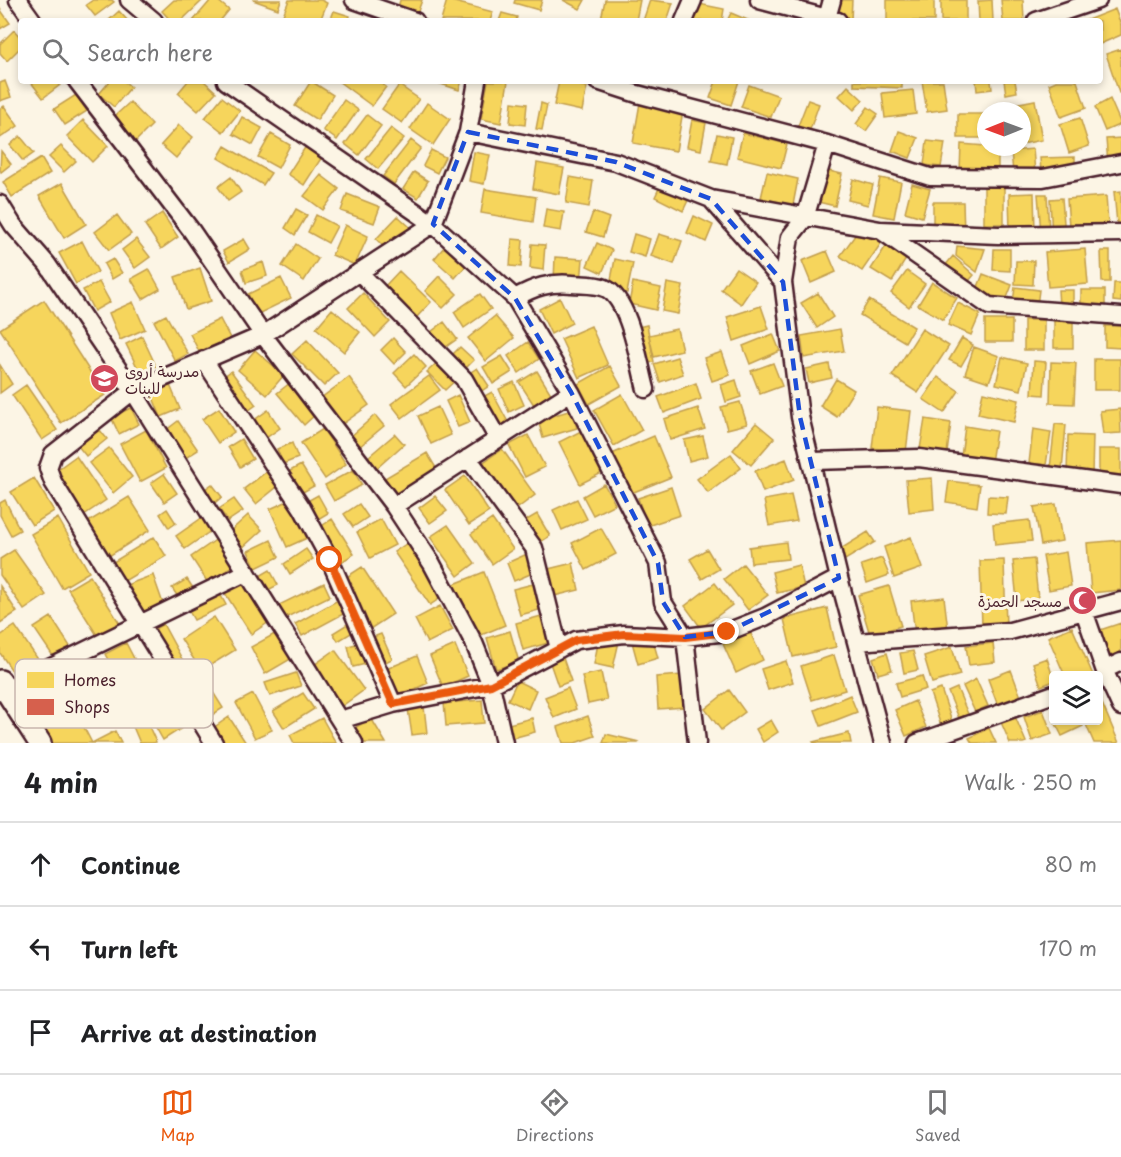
<!DOCTYPE html>
<html lang="en">
<head>
<meta charset="utf-8">
<style>
	body { margin:0; font-family:"Playpen Sans","Playpen Sans Arabic",sans-serif; background:#f6f6f6; color:#202124 }
	.controls { position:absolute; right:18px; bottom:18px; display:grid; overflow:hidden; border-radius:6px; box-shadow:0 3px 9px #0003 }
	.controls button { width:54px; height:54px; display:grid; place-items:center; padding:0; border:0; border-bottom:2px solid #e0e0e0; background:#fff; color:#202124; font:30px sans-serif }
	.compass { position:absolute; left:977px; top:102px; width:54px; height:54px; border-radius:50%; background:#fff; box-shadow:0 3px 9px #0003; rotate:269deg }
	.stop { position:absolute; width:18px; height:18px; margin:-14px; border:4px solid #ea580c; border-radius:50%; background:#fff }
	.stop.end { background:#ea580c; border-color:#fff; box-shadow:0 2px 6px #0008 }
	.list { margin:0; padding:0; list-style:none }
	h2 { display:flex; justify-content:space-between; align-items:center; height:78px; margin:0; padding:0 24px; font-size:26px }
	h2 small { font-size:20px; font-weight:400; color:#757577 }
	.list li { display:grid; grid-template-columns:39px 1fr auto; gap:18px; align-items:center; box-sizing:border-box; height:84px; padding:0 24px; border-top:2px solid #e0e0e0 }
	.list b { display:block; font-size:22px; white-space:nowrap }
	.list em { font-size:20px; font-style:normal; color:#757577 }
	.icon { flex:none; width:33px; height:33px; fill:none; stroke:currentColor; stroke-width:2; stroke-linecap:round; stroke-linejoin:round }
	.map { position:relative; flex:none; width:1121px; height:743px; overflow:hidden }
	.search { position:absolute; background:#fff; box-shadow:0 3px 9px #0003; left:18px; right:18px; top:18px; height:66px; display:flex; align-items:center; gap:15px; box-sizing:border-box; padding:0 21px; border-radius:6px; color:#757577; font-size:22px }
	.sheet { height:330px; background:#fff }
	nav { display:flex; justify-content:space-around; align-items:center; box-sizing:border-box; height:84px; border-top:2px solid #e0e0e0; background:#fff; font-size:16px; color:#757577 }
	nav a { display:grid; justify-items:center; gap:3px }
	nav .on { color:#ea580c }
	.map>svg:first-child { display:block }
	.homes { fill:#f6d55c; stroke:#c29e4d; stroke-width:1.5 }
	.lines { fill:none; stroke-linecap:round; stroke-linejoin:round }
	.minor-casing { stroke:#4a1f2b; stroke-width:21 }
	.major-casing { stroke:#4a1f2b; stroke-width:26 }
	.minor { stroke:#fcf5e5; stroke-width:16 }
	.major { stroke:#fcf5e5; stroke-width:21 }
	.route { stroke:#ea580c; stroke-width:8 }
	.marked { fill:none; stroke:#1d4ed8; stroke-width:4.5; stroke-dasharray:12 8; stroke-linejoin:round }
	.labels { text-anchor:middle; dominant-baseline:central; stroke-width:6; stroke-linejoin:round; paint-order:stroke }
	.poi-label { font-size:15px; fill:#4a1f2b; stroke:#fcf5e5; text-anchor:start }
	.key { fill:#fcf5e5; stroke:#c7b5ad; stroke-width:1.5 }
	.key-label { font-size:16px; fill:#4a1f2b }
</style>
</head>
<body>
<div class="map">
<svg width="1121" height="743" viewBox="0 0 1121 743">
	<rect width="100%" height="100%" fill="#fcf5e5"/>
	<filter id="ink" filterUnits="userSpaceOnUse"><feTurbulence type="fractalNoise" baseFrequency=".0167" numOctaves="2"/><feDisplacementMap in="SourceGraphic" scale="12" xChannelSelector="R" yChannelSelector="G"/><feConvolveMatrix kernelMatrix="1 2 1 2 8 2 1 2 1" color-interpolation-filters="sRGB"/></filter>
	<g filter="url(#ink)">
		<path class="homes" d="M93 0H112L114 2 95 16 86 5Z
			M174 0H203L181 21H171L162 11Z
			M211 0H217L229 10 220 21H193Z
			M253 0H281L278 9Z
			M289 0H321L327 3 320 21H299L283 15Z
			M400 0H422L417 14 398 8Z
			M447 0 493 12 490 21H441Z
			M515 0H542L539 10 514 3Z
			M563 0H585L580 9Z
			M605 0H640L636 21 601 19Z
			M650 0 673 3 667 21H643Z
			M833 0H852L851 20 832 18Z
			M887 0H934V21H887Z
			M941 0H966V21H941Z
			M992 0 993 21H979L978 1Z
			M1001 0H1023L1024 21H1003Z
			M689 2 724 9 722 21H690Z
			M0 9 10 23 0 29Z
			M1115 9 1121 25V35L1100 44V21H1085Z
			M119 11 128 21H108Z
			M334 11 350 16 349 21H330Z
			M502 13 517 17 516 21H499Z
			M731 13 750 21H727Z
			M14 30 21 38V47L7 61 0 53V44Z
			M1121 49V93H1119L1106 54Z
			M5 81 11 97 0 101V83Z
			M30 81H57L60 85 43 98Z
			M110 81H124L131 87 114 107 99 94Z
			M188 81H204L216 92 198 111 178 93Z
			M311 81 333 95 317 120 295 106Z
			M338 81H378L386 87 372 106Z
			M432 81H462L459 90Z
			M488 81H508L501 123 481 119Z
			M559 81 587 87 582 111 554 105Z
			M716 81H739L731 105 710 98Z
			M854 81H902V88L854 86Z
			M922 81H943L947 109 927 112Z
			M976 81H991L992 89 977 91Z
			M1004 81H1015L1017 92 1006 94Z
			M1056 81H1077L1086 108 1061 117 1049 84Z
			M399 85 419 99 402 123 382 109Z
			M749 85 779 96 771 117 741 107Z
			M848 86 863 100 854 110 839 96Z
			M913 90 916 114 885 118 882 93Z
			M76 95 87 111 65 125 54 109Z
			M222 97 240 111 223 132 205 118Z
			M1110 99 1121 124 1105 131 1095 107Z
			M344 100 358 110 337 140 323 130Z
			M808 100 819 104 806 141 794 136Z
			M1035 100 1042 140 1022 144V111H1010L1009 105Z
			M130 102 152 125 128 149 105 125Z
			M512 102 527 104 525 125 510 123Z
			M427 103 450 119 433 145 410 129Z
			M541 103 547 105 542 130 536 129Z
			M640 103 683 111 676 151 633 143Z
			M4 106 18 126 0 138V109Z
			M868 107 878 114 866 131 856 124Z
			M958 114H986V138H958Z
			M367 115 381 126 359 155 345 144Z
			M242 117 262 128 253 145 233 134Z
			M1080 118 1089 146 1069 153 1060 124Z
			M83 120 108 146 92 162 67 136Z
			M692 120 706 123 701 150 687 147Z
			M179 125 193 137 176 158 161 145Z
			M391 128 404 138 378 169 366 159Z
			M899 131 918 138 910 158 892 151Z
			M743 133 787 144 781 168 737 157Z
			M271 134 290 145 278 168 258 157Z
			M717 134 732 137 727 164 711 161Z
			M20 136 34 153 23 161 10 145Z
			M1121 138V163L1108 164 1106 139Z
			M411 140 421 148 394 184 383 176Z
			M927 141 945 143 941 167 924 165Z
			M961 144 998 147V172L960 171Z
			M61 146 76 161 64 172 49 157Z
			M225 146 271 173 263 185 218 158Z
			M306 146 322 157 304 185 288 174Z
			M1033 149 1035 172 1013 173 1011 151Z
			M431 150 445 157 437 173 423 166Z
			M1 151 11 164 1 172 0 170Z
			M474 152 490 155 484 184 469 181Z
			M1075 157V171L1041 172 1040 158Z
			M41 158 50 173 12 197 3 182Z
			M537 163 564 168 559 194 533 189Z
			M825 170 842 174 835 206 818 202Z
			M414 172 428 181 418 198 403 189Z
			M767 172 798 179 793 205 761 198Z
			M321 175 339 189 323 210 304 196Z
			M231 177 241 192 228 201 218 187Z
			M570 177 593 181 589 207 566 203Z
			M880 178 901 182 894 218 873 214Z
			M853 179 873 185 868 205 848 200Z
			M663 180 691 194 683 211 655 197Z
			M62 183 86 224 64 238 39 196Z
			M912 184 930 189 922 217 905 212Z
			M984 187H1004V224H984Z
			M485 189 536 197 533 222 481 213Z
			M1121 191V234L1118 235 1114 192Z
			M1034 193 1035 232H1010L1009 194Z
			M347 194 380 207 374 223 341 211Z
			M1038 194H1047L1049 232 1041 233Z
			M1106 196 1109 237 1070 240 1067 199Z
			M1062 198 1065 236 1052 237 1050 199Z
			M933 202H963L964 234 933 233Z
			M296 209 307 215 295 235 285 228Z
			M546 209 564 212 561 231 543 228Z
			M593 212 609 218 603 237 586 232Z
			M162 213 178 237 161 249 145 225Z
			M117 215 131 234 109 250 95 232Z
			M316 215 337 226 328 243 308 232Z
			M398 216 410 227 388 251 376 239Z
			M694 216 713 225 706 242 687 233Z
			M345 225 368 236 355 265 332 255Z
			M861 227 882 242 862 271 840 256Z
			M634 234 650 239 645 257 629 252Z
			M659 234 682 241 674 264 651 256Z
			M136 239 150 257 135 268 122 250Z
			M244 239 250 249 229 262 223 251Z
			M512 239 523 240 521 267 510 266Z
			M450 240 472 259 455 278 434 259Z
			M82 241 98 272 76 284 59 253Z
			M597 243 612 250 602 273 587 266Z
			M296 244 318 259 304 281 282 266Z
			M532 244 545 245 543 270 530 268Z
			M886 246 906 259 892 282 871 269Z
			M957 246 985 249 977 272 956 256Z
			M994 249H1010V271L993 270Z
			M1085 249 1088 284 1048 287 1045 252Z
			M827 251 836 272 811 283 802 261Z
			M1101 251H1110V282H1102Z
			M953 256 974 275 962 289 941 271Z
			M555 257 583 259 581 283 554 281Z
			M113 259 122 273 112 279 104 264Z
			M615 259 633 263 627 293 609 290Z
			M1016 261H1034L1033 285 1015 284Z
			M263 262 267 276 246 283 242 270Z
			M200 268 211 301 186 309 175 277Z
			M736 268 756 282 741 304 721 289Z
			M149 269 160 289 143 299 131 279Z
			M399 271 431 302 416 318 384 287Z
			M907 271 925 284 909 307 891 293Z
			M983 274 1012 285 1005 303 976 292Z
			M439 276 457 294 443 308 425 291Z
			M281 278 291 298 258 314 248 294Z
			M99 282 110 302 94 311 83 290Z
			M633 282 661 288 656 310 629 304Z
			M932 282 957 298 943 320 918 305Z
			M667 283 683 286 678 314 662 311Z
			M1114 283H1121V302L1113 301Z
			M1015 287 1039 290 1037 306 1013 303Z
			M1058 290H1073V306H1059Z
			M1081 290H1105V314L1081 315Z
			M363 293 390 322 375 337 348 308Z
			M818 293 833 317 817 328 801 303Z
			M480 294 491 309 464 328 454 312Z
			M560 298 572 323 551 334 539 309Z
			M44 300 105 395 61 423 0 329Z
			M869 300 914 327 905 342 860 315Z
			M133 302 145 329 120 340 109 313Z
			M958 303 980 314 971 335 948 325Z
			M761 306 769 329 734 341 727 317Z
			M332 309 360 332 344 352 316 328Z
			M166 315 188 354 175 361 154 321Z
			M495 316 514 338 486 361 468 338Z
			M1054 318H1073V348H1054Z
			M220 319 232 342 202 357 190 334Z
			M985 320H1012V342H985Z
			M1024 320H1044V350H1024Z
			M444 322 457 339 443 349 431 332Z
			M647 325 654 362 640 365 633 328Z
			M591 326 608 365 579 378 561 339Z
			M1105 326H1121V348L1105 347Z
			M677 329 682 350 654 357 649 335Z
			M840 329 844 351 804 358 801 336Z
			M922 329 949 346 918 393 892 376Z
			M773 334 780 351 750 364 743 346Z
			M142 336 156 366 140 373 126 344Z
			M393 338 406 352 394 364 381 350Z
			M962 338 973 345 961 366 949 360Z
			M307 340 338 373 324 386 292 354Z
			M528 342 539 359 519 373 508 356Z
			M460 347 474 360 464 370 450 357Z
			M974 347 999 356 989 382 965 374Z
			M255 350 284 375 267 395 238 370Z
			M722 352 730 375 712 381 704 358Z
			M414 354 426 367 406 386 394 373Z
			M502 356 512 372 493 384 483 367Z
			M677 357 683 374 660 382 654 364Z
			M1002 357 1027 363 1021 390 996 384Z
			M442 358 459 377 445 390 427 372Z
			M1094 359H1120V390H1094Z
			M1034 361 1046 362 1044 395 1032 394Z
			M1051 362 1076 363 1074 404 1050 403Z
			M773 363 782 386 760 394 751 371Z
			M829 364 832 378 809 383 806 369Z
			M0 365 12 384 0 393Z
			M610 366 621 386 589 404 578 384Z
			M477 368 489 386 477 394 465 376Z
			M231 371 256 405 245 413 220 379Z
			M537 371 553 397 536 408 519 382Z
			M429 376 440 390 402 418 391 404Z
			M349 377 369 405 341 425 321 398Z
			M938 377 959 391 944 413 923 399Z
			M836 379 854 390 837 417 820 406Z
			M736 380 741 397 726 402 721 385Z
			M514 382 524 405 509 412 499 389Z
			M290 383 316 414 304 425 277 393Z
			M696 383 701 399 664 413 658 397Z
			M26 385 57 430 42 440 12 395Z
			M170 385 180 409 161 417 151 393Z
			M492 392 509 424 496 431 479 399Z
			M983 392 1019 400 1014 422 978 414Z
			M622 394 642 430 614 446 594 410Z
			M458 395 470 422 458 427 446 401Z
			M740 402 747 424 727 429 721 407Z
			M438 407 451 435 431 444 418 416Z
			M877 407 911 411 906 452 872 448Z
			M131 408 139 424 119 434 111 417Z
			M219 408 234 432 218 443 202 419Z
			M698 408 705 429 670 440 664 419Z
			M1120 409 1121 433 1103 434 1100 411Z
			M268 410 280 428 266 438 253 421Z
			M572 410 577 428 543 438 538 420Z
			M375 415 384 426 359 447 350 437Z
			M925 419 951 423 947 453 920 449Z
			M178 421 198 450 184 459 165 431Z
			M756 423 774 438 751 465 733 450Z
			M95 424 107 439 86 456 74 441Z
			M1055 424 1066 425 1062 470 1050 469Z
			M965 426 996 431 991 462 961 457Z
			M323 429 346 464 325 479 301 443Z
			M1033 429 1051 432 1046 465 1029 463Z
			M146 430 166 468 140 482 120 444Z
			M583 430 604 472 580 484 559 442Z
			M395 434 404 444 377 468 368 457Z
			M528 435 545 467 525 477 509 445Z
			M1068 435 1093 436 1092 476 1067 475Z
			M654 436 671 477 629 494 612 454Z
			M703 436 708 456 689 461 684 440Z
			M241 439 253 459 240 467 228 447Z
			M292 443 298 458 283 464 277 449Z
			M109 448 132 477 113 493 89 463Z
			M502 449 535 495 514 511 481 464Z
			M1099 449H1121V482H1099Z
			M427 453 439 473 398 499 385 478Z
			M731 454 741 468 708 493 697 479Z
			M76 456 106 500 84 515 54 472Z
			M786 459 794 480 763 492 755 471Z
			M301 465 314 486 301 493 288 472Z
			M353 470 362 485 334 501 325 485Z
			M266 472 277 487 256 504 244 489Z
			M164 474 177 493 164 502 151 483Z
			M465 476 489 512 469 525 445 490Z
			M34 478 54 511 32 525 11 492Z
			M932 478 934 509 909 512 906 480Z
			M949 481 980 485 977 507 946 502Z
			M212 484 222 497 211 506 201 492Z
			M604 484 615 504 593 515 583 496Z
			M671 487 680 515 647 526 638 498Z
			M318 495 328 513 313 522 302 504Z
			M791 495 797 521 769 526 764 500Z
			M435 496 447 511 430 523 419 508Z
			M988 496 1008 497 1006 514 987 513Z
			M129 497 150 530 109 556 88 522Z
			M234 499 243 511 228 521 219 509Z
			M577 499 587 519 562 530 553 510Z
			M5 500 20 530 11 535 0 515V503Z
			M290 500 307 538 287 547 270 509Z
			M359 504 368 517 353 527 344 514Z
			M1056 504 1062 541 1041 545 1034 507Z
			M167 509 176 523 169 528 160 514Z
			M537 514 550 536 534 546 520 524Z
			M248 515 262 530 240 550 226 535Z
			M203 517 212 530 185 549 176 536Z
			M58 518 89 572 62 588 31 534Z
			M332 519 354 554 335 566 313 532Z
			M381 519 395 545 370 558 357 532Z
			M492 519 513 549 492 564 471 534Z
			M1029 520 1032 541 995 545 993 524Z
			M448 525 475 563 458 576 430 537Z
			M601 528 616 554 586 570 572 543Z
			M868 532 875 542 845 560 839 550Z
			M154 537 166 556 116 586 105 567Z
			M911 537 922 568 894 578 884 547Z
			M217 539 234 565 208 583 191 557Z
			M271 540 279 557 256 568 248 551Z
			M1121 540V590L1091 593 1087 543Z
			M409 542 445 595 430 605 394 552Z
			M786 542 788 559 751 563 749 547Z
			M306 549 313 559 290 574 284 564Z
			M707 549 719 569 702 579 690 559Z
			M14 550 46 595 24 610 0 575V559Z
			M1066 552 1071 586 1049 590 1043 556Z
			M527 554 535 572 514 581 507 563Z
			M882 558 889 575 867 583 861 565Z
			M1034 559 1038 598 1017 601 1013 561Z
			M1004 560 1006 626 982 627 980 561Z
			M573 563 579 590 554 596 548 569Z
			M743 564 768 595 748 610 724 579Z
			M799 565 804 587 777 593 772 572Z
			M362 567 393 614 370 629 339 582Z
			M270 570 278 585 266 591 258 577Z
			M484 572 505 625 474 638 452 585Z
			M153 575 166 612 142 620 129 584Z
			M90 576 122 627 100 640 68 589Z
			M187 579 195 591 180 600 172 588Z
			M241 579 269 622 251 634 223 590Z
			M324 583 330 596 285 618 279 605Z
			M715 583 732 605 701 628 685 606Z
			M533 584 539 610 520 615 513 589Z
			M0 586 17 612 0 623Z
			M889 586 901 626 870 635 858 595Z
			M220 594 226 605 194 620 188 609Z
			M944 597 948 630 915 634 911 601Z
			M338 600 345 613 302 636 295 624Z
			M440 606 453 630 427 643 415 619Z
			M827 608 836 647 793 657 784 619Z
			M545 615 552 642 523 650 516 623Z
			M51 617 73 651 57 662 34 628Z
			M214 617 235 650 201 671 181 639Z
			M349 623 353 632 338 641 333 633Z
			M1121 623V652L1106 657 1097 631Z
			M163 624 189 672 176 678 151 631Z
			M15 626 44 668 21 684 0 653V636Z
			M1072 627 1093 675 1091 676H1065L1048 637Z
			M280 631 294 657 265 674 251 647Z
			M510 631 519 662 496 669 487 638Z
			M750 632 763 660 736 673 723 644Z
			M600 633 620 637 613 668 594 664Z
			M381 634 392 659 379 665 368 639Z
			M652 637 658 658 638 664 632 642Z
			M126 643 140 670 119 681 105 654Z
			M360 643 366 664 353 667 348 646Z
			M993 643 995 662 969 665 966 646Z
			M455 645 468 676 443 687 430 656Z
			M952 647 960 675 932 683 924 656Z
			M335 650 364 690 342 706 314 665Z
			M913 651 918 670 904 673 900 653Z
			M887 653 892 670 878 674 873 658Z
			M834 655 845 690 812 700 801 666Z
			M417 656 428 683 395 698 384 670Z
			M563 658 571 681 558 686 550 663Z
			M1047 658 1054 681 1041 686 1033 663Z
			M786 661 793 682 768 690 761 669Z
			M1011 670 1021 697 998 706 988 679Z
			M601 672 607 700 588 704 582 676Z
			M296 673 301 686 270 696 265 683Z
			M696 674 698 706 658 709 656 677Z
			M922 676 926 689 900 697 896 683Z
			M204 678 223 708 198 724 179 694Z
			M976 679 988 706 975 712 963 686Z
			M517 681 536 690 528 709 508 700Z
			M568 688 576 709 554 718 545 697Z
			M957 688 968 714 959 718 948 692Z
			M941 689 952 722 941 726 930 693Z
			M729 690 745 712 721 730 705 709Z
			M303 693 314 709 284 728 273 711Z
			M253 694 272 730 255 738 236 703Z
			M1098 694 1119 743H1094L1084 720H1098Z
			M850 695 857 712 821 726 815 710Z
			M482 700 484 723 446 726 444 703Z
			M915 701 926 727 906 736 895 710Z
			M424 707 427 733 412 735 408 709Z
			M141 709 156 742 153 743H140L128 715Z
			M75 710 92 743 115 731 121 743H53L44 729Z
			M1043 710 1052 734 1032 741 1024 717Z
			M174 713 182 728 163 740 154 724Z
			M1014 714 1026 742 1023 743H1010L1000 720Z
			M588 716 595 736 575 743H563L558 727Z
			M229 717 246 743H204L200 737Z
			M322 718 336 743H294L290 735Z
			M371 718 386 743H354L348 732Z
			M532 718 535 732 505 740 501 726Z
			M771 720 778 732 763 742 756 729Z
			M1054 720H1081L1083 726 1062 736Z
			M989 728 996 743H972L969 738Z
			M849 733 851 743H814L813 742Z
			M606 734 639 742 638 743H603Z"/>
		<g class="lines">
			<defs>
				<path id="minor" d="M18 0 33 21
					M129 0 154 21
					M354 0 415 21
					M759 0 838 21
					M827 18 832 0
					M684 21 693 0
					M1036 21 1098 0
					M77 81 191 230 263 335 394 506 432 564 474 643 491 685 504 743
					M226 81 433 224 515 298 571 392 658 563 663 602 685 637 697 743
					M597 81 637 94 827 144 930 177 1043 178 1121 163
					M468 132 616 162 711 199 880 230 989 306 1121 316
					M827 144 805 218 790 237 783 282 800 417 839 578 883 743
					M711 199 783 282
					M0 204 13 225 47 264 133 391 354 743
					M880 230 998 235 1121 233
					M359 272 464 379 498 439
					M515 298C534 287 550 282 572 284 583 285 595 284 605 288 630 299 639 364 646 389
					M204 360 302 508 330 560 393 704
					M468 458 534 548 559 649
					M813 461 919 458 1121 485
					M394 506 571 392
					M1084 611 1106 674 1121 707
					M856 642 1010 631 1121 601
					M1106 669 1121 662
					M0 692 247 572
					M340 720 393 704 491 685 576 640 624 634 685 637 727 632 765 617 839 578
					M214 743 53 482 48 468 53 454 133 391 263 335 433 224 468 132 477 81
					M917 743 1054 694"/>
				<path id="major" d="M0 681 40 743"/>
			</defs>
			<use href="#minor" class="minor-casing"/>
			<use href="#major" class="major-casing"/>
			<use href="#minor" class="minor"/>
			<use href="#major" class="major"/>
		</g>
	</g>
	<g class="lines" filter="url(#ink)">
		<path class="route" d="M330 560 393 704 491 685 576 640 624 634 685 637 727 632"/>
	</g>
	<path class="marked" d="M468 132 616 162 711 199 783 282 800 417 839 578 727 632 685 637 663 602 658 563 571 392 515 298 433 224Z"/>
	<defs>
		<symbol id="school-disc" viewBox="-11 -11 22 22"><circle r="9.5" fill="#d1495b" stroke="#fcf5e5"/><path d="M0-5L7-2L0 1L-7-2ZM-4 1L0 2.5L4 1V4Q0 6-4 4Z" fill="#fff"/></symbol>
		<symbol id="mosque-disc" viewBox="-11 -11 22 22"><circle r="9.5" fill="#d1495b" stroke="#fcf5e5"/><path d="M3.5-4.9A6 6 0 1 0 3.5 4.9A5 5 0 1 1 3.5-4.9Z" fill="#fff"/></symbol>
	</defs>
	<g fill-rule="evenodd">
		<use href="#school-disc" x="88" y="362" width="33" height="33"/>
		<use href="#mosque-disc" x="1066" y="584" width="33" height="33"/>
	</g>
	<g class="labels">
		<g class="poi-label">
			<text x="125" y="370">مدرسة أروى<tspan x="125" dy="17">للبنات</tspan></text>
			<text x="1062" y="600" text-anchor="end">مسجد الحمزة</text>
		</g>
	</g>
	<rect x="15" y="659" width="198" height="69" rx="9" class="key"/>
	<rect x="27" y="672" width="27" height="16" fill="#f6d55c"/>
	<rect x="27" y="699" width="27" height="16" fill="#d6604d"/>
	<g class="key-label">
		<text x="64" y="686">Homes</text>
		<text x="64" y="713">Shops</text>
	</g>
</svg>
<div class="controls">
<button><svg class="icon" aria-label="layers" viewBox="0 0 24 24"><path d="M12 4l9 5-9 5-9-5zM3 14l9 5 9-5"/></svg></button>
</div>
<svg class="compass" viewBox="-18 -18 36 36"><path d="M0-13l5 13h-10z" fill="#e53935"/><path d="M0 13l5-13h-10z" fill="#757577"/></svg>
<div class="stop" style="left:330px;top:560px"></div>
<div class="stop end" style="left:727px;top:632px"></div>
<div class="search"><svg class="icon" aria-label="search" viewBox="0 0 24 24"><circle cx="10" cy="10" r="6"/><path d="M15 15l6 6"/></svg>Search here</div>
</div>
<section class="sheet">
<h2>4 min<small>Walk · 250 m</small></h2>
<ul class="list">
<li><svg class="icon" aria-label="ahead" viewBox="0 0 24 24"><path d="M12 20V5M6 11l6-6 6 6"/></svg><div><b>Continue</b></div><em>80 m</em></li>
<li><svg class="icon" aria-label="left" viewBox="0 0 24 24"><path d="M17 20v-9H6M10 6l-5 5 5 5"/></svg><div><b>Turn left</b></div><em>170 m</em></li>
<li><svg class="icon" aria-label="arrive" viewBox="0 0 24 24"><path d="M6 21V4h12l-3 4 3 4H6"/></svg><div><b>Arrive at destination</b></div></li>
</ul>
</section>
<nav>
<a class="on"><svg class="icon" aria-label="map" viewBox="0 0 24 24"><path d="M3 6l6-2 6 2 6-2v14l-6 2-6-2-6 2zM9 4v14M15 6v14"/></svg>Map</a>
<a><svg class="icon" aria-label="directions" viewBox="0 0 24 24"><path d="M12 3l9 9-9 9-9-9zM9 14v-3h6M13 9l2 2-2 2"/></svg>Directions</a>
<a><svg class="icon" aria-label="saved" viewBox="0 0 24 24"><path d="M7 4h10v16l-5-4-5 4z"/></svg>Saved</a>
</nav>
</body>
</html>
